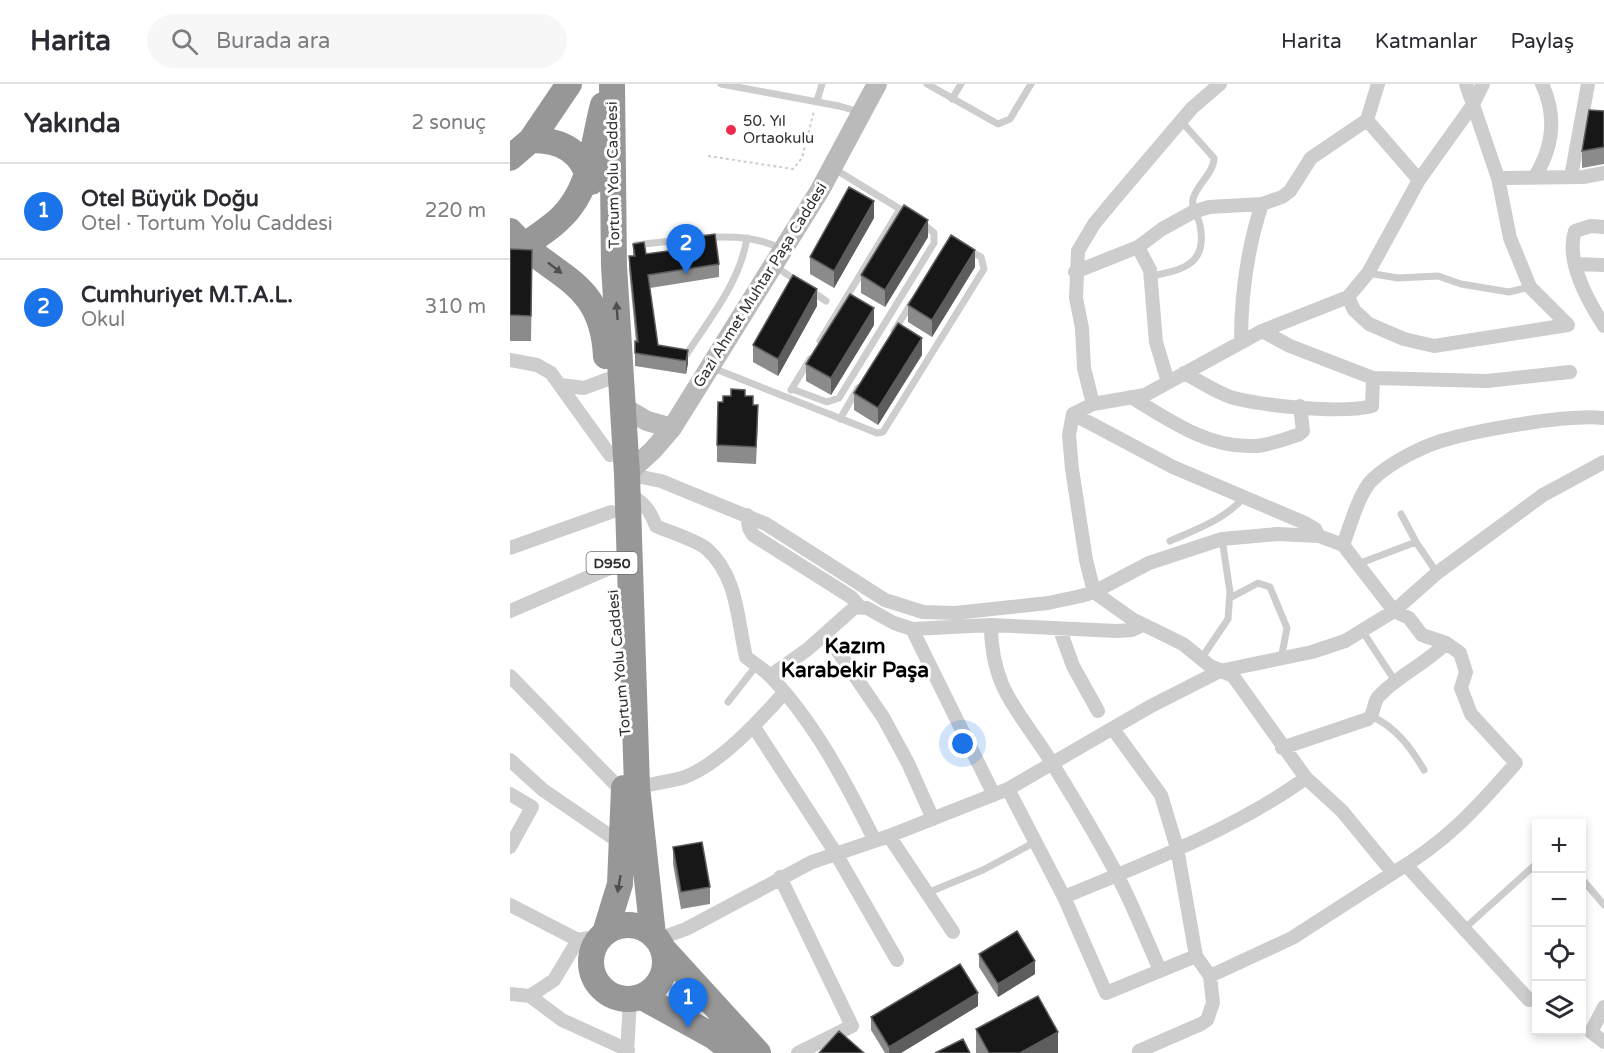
<!DOCTYPE html>
<html lang="tr">
<head>
<meta charset="utf-8">
<style>
	body { margin:0; font-family:"Varela Round",sans-serif; background:#f7f7f7; color:#2b2b33 }
	.controls { position:absolute; right:18px; bottom:18px; display:grid; overflow:hidden; border-radius:0px; box-shadow:0 3px 9px #0003 }
	.controls button { width:54px; height:54px; display:grid; place-items:center; padding:0; border:0; border-bottom:2px solid #e1e1e2; background:#fff; color:#2b2b33; font:30px sans-serif }
	.you { position:absolute; left:453px; top:660px; width:21px; height:21px; margin:-15px; border:4px solid #fff; border-radius:50%; background:#1a73e8; box-shadow:0 0 0 9px #1a73e833 }
	.badge { display:grid; place-items:center; width:39px; height:39px; border-radius:50%; background:#1a73e8; color:#fff; font-size:20px; font-weight:700 }
	.pin { position:absolute; translate:-50% -50px; filter:drop-shadow(0 2px 3px #0008) }
	.pin::after { content:''; position:absolute; top:32px; width:21px; height:18px; background:inherit; clip-path:polygon(0 0,100% 0,50% 100%) }
	.list { margin:0; padding:0; list-style:none }
	h2 { display:flex; justify-content:space-between; align-items:center; height:78px; margin:0; padding:0 24px; font-size:26px }
	h2 small { font-size:20px; font-weight:400; color:#7c7c81 }
	.list li { display:grid; grid-template-columns:39px 1fr auto; gap:18px; align-items:center; box-sizing:border-box; height:96px; padding:0 24px; border-top:2px solid #e1e1e2 }
	.list b { display:block; font-size:22px; white-space:nowrap }
	.list p { margin:0; font-size:20px; white-space:nowrap; color:#7c7c81 }
	.list em { font-size:20px; font-style:normal; color:#7c7c81 }
	.icon { flex:none; width:33px; height:33px; fill:none; stroke:currentColor; stroke-width:2; stroke-linecap:round; stroke-linejoin:round }
	.map { position:relative; flex:none; width:1094px; height:969px; overflow:hidden }
	header { display:flex; align-items:center; gap:36px; box-sizing:border-box; height:84px; padding:0 30px; background:#fff; border-bottom:2px solid #e1e1e2 }
	header strong { font-size:28px }
	nav { display:flex; gap:33px; margin-inline-start:auto; font-size:21px }
	.search { width:420px; height:54px; background:#f7f7f7; display:flex; align-items:center; gap:15px; box-sizing:border-box; padding:0 21px; border-radius:33px; color:#7c7c81; font-size:22px }
	main { display:flex }
	aside { flex:1; background:#fff }
	.map>svg:first-child { display:block }
	.lines { fill:none; stroke-linecap:round; stroke-linejoin:round }
	.path { stroke:#cdcdcd; stroke-width:2; stroke-dasharray:3 3; stroke-linecap:butt }
	.lane { stroke:#cdcdcd; stroke-width:7 }
	.street { stroke:#cdcdcd; stroke-width:14 }
	.secondary { stroke:#bababa; stroke-width:20 }
	.highway { stroke:#979797; stroke-width:26 }
	.wall { fill:#8b8b8b }
	.shaded-wall { fill:#5d5d5d }
	.building { fill:#171717; stroke:#5d5d5d; stroke-width:1.5 }
	.oneway { fill:#4f4f4f }
	.poi-dot { fill:#ef2a51; stroke:#fff; stroke-width:2 }
	.labels { text-anchor:middle; dominant-baseline:central; stroke-width:6; stroke-linejoin:round; paint-order:stroke }
	.shield { fill:#fff; stroke:#6e6e6e; stroke-width:1.5 }
	.shield-label { font-size:14px; font-weight:bold; fill:#303030 }
	.poi-label { font-size:15px; fill:#303030; stroke:#fff; text-anchor:start }
	.street-label { font-size:15px; fill:#303030; stroke:#fff }
	.district-label { font-size:21px; font-weight:bold; fill:#000; stroke:#fff }
</style>
</head>
<body>
<header>
<strong>Harita</strong>
<div class="search"><svg class="icon" aria-label="search" viewBox="0 0 24 24"><circle cx="10" cy="10" r="6"/><path d="M15 15l6 6"/></svg>Burada ara</div>
<nav><a>Harita</a><a>Katmanlar</a><a>Paylaş</a></nav>
</header>
<main>
<aside>
<h2>Yakında<small>2 sonuç</small></h2>
<ul class="list">
<li><span class="badge">1</span><div><b>Otel Büyük Doğu</b><p>Otel · Tortum Yolu Caddesi</p></div><em>220 m</em></li>
<li><span class="badge">2</span><div><b>Cumhuriyet M.T.A.L.</b><p>Okul</p></div><em>310 m</em></li>
</ul>
</aside>
<div class="map">
<svg width="1094" height="969" viewBox="0 0 1094 969">
	<rect width="100%" height="100%" fill="#fff"/>
	<g class="lines">
		<path class="path" d="M198 72 283 85 292 74 304 27"/>
		<path class="lane" d="M211 0 329 22 350 28
			M417 0 488 40 500 35 521 0
			M442 15 451 0
			M307 17 312 0
			M323 84 398 130
			M126 161C169 157 233 143 271 165
			M265 182 288 198
			M858 189 888 194 928 192 951 200 999 208 1020 203
			M641 192C672 186 698 181 690 141 688 131 681 126 683 115 687 100 704 89 704 74L671 37
			M300 206 316 217
			M384 247 402 218
			M310 257 390 125
			M176 271C200 234 230 198 237 154
			M203 284 367 349 373 348 474 185 471 173 458 166
			M282 305 317 318 329 314 424 159V149L412 139
			M281 306 300 275
			M330 335 348 304
			M891 430 906 458 927 489
			M660 457C685 446 716 435 734 413
			M848 480 906 458
			M720 514 748 499 760 503 777 544 771 575
			M853 548 885 597
			M691 575 718 535 720 508 712 455
			M218 618 246 582
			M861 632C886 643 901 664 914 686
			M1072 795 1094 821
			M417 809 473 786 525 758
			M955 844 1026 780"/>
		<path class="street" d="M710 0 682 24 603 117 584 140 568 167 566 214 572 244 574 284 583 320 635 311 752 247 838 213 858 189 909 96 962 22 973 0
			M956 0 988 94 1000 154 1020 203 1058 241
			M857 36 909 96
			M1061 93 1078 0
			M988 94 1073 93 1094 89
			M1024 94C1043 64 1047 32 1032 0
			M1094 143 1081 142 1065 147C1055 177 1078 217 1094 242
			M628 163 640 186 646 258 658 298
			M1066 180 1094 181
			M565 188 628 163 652 145 683 128 699 123 752 120 772 113 780 107 801 74 857 36 868 0
			M838 213 844 226 859 240 894 255 924 262 1058 241
			M752 247 780 262 863 294 977 297 1060 288
			M731 258C731 210 737 165 752 120
			M0 276 27 281 41 289 100 371
			M674 289C690 297 707 309 724 314 756 322 831 330 862 322L863 294
			M51 301 74 304 98 295
			M621 313C659 336 698 364 743 362 758 362 774 355 788 351L793 347 790 322
			M563 330 663 383 795 439 805 445 809 452
			M117 390 151 397 256 440 375 516 413 528 445 529 538 519 571 512 584 508 639 479 712 455 767 450 809 452 833 461 884 527 899 534 912 551 936 559 950 569 956 588 951 604 961 630 1006 679C966 725 936 758 883 789L832 727 796 694 723 592 700 582 673 560 622 535 584 508 576 476 562 385 559 351 563 330 583 320
			M117 410C133 417 140 426 146 442 159 448 186 456 197 465 228 493 227 535 236 573 244 580 254 585 261 593 305 639 336 699 364 755
			M237 431 239 444 243 451 341 513 349 522
			M833 461C840 443 849 408 863 395 880 379 909 364 931 357 968 346 1057 330 1094 334
			M0 464 101 428
			M0 527 102 483
			M481 541C481 609 513 630 545 684 566 718 588 754 607 791 623 821 636 855 650 886
			M402 545 484 711
			M550 546 563 582 588 627
			M316 550 373 633 398 679 423 735
			M0 592 114 709
			M260 592 298 565 345 523 357 524 384 539 402 545 481 541 607 547 622 546 633 541
			M244 643 325 768 387 876
			M603 645 651 711 667 764 686 872 700 892 703 919 697 936 691 940 629 967
			M772 664 858 635C866 628 862 618 870 611 890 590 916 580 936 559
			M0 676 33 706 112 760
			M127 703C141 700 157 698 172 694 208 682 249 637 274 609
			M498 705 554 813 596 909 686 872
			M0 710 22 723 0 763
			M379 752 443 848
			M896 781 1019 916
			M270 793 342 942 288 969
			M554 813C634 780 725 745 796 694
			M0 821 68 856
			M91 852 68 856 44 896 20 912 52 936 118 966
			M148 855 176 845 302 778 379 752 498 705 641 622 710 587 802 568 835 557 884 527 927 489 1033 411 1094 378
			M700 892 782 854 883 789
			M0 910 20 912
			M1094 923 1081 948 1094 958
			M117 969 120 916"/>
		<path class="secondary" d="M113 323 137 337 162 344
			M117 390 143 366 162 344 310 106 367 0"/>
		<path class="highway" d="M102 0 104 182 117 390 127 703 143 851
			M21 56C53 56 71 67 81 98
			M0 74 21 56 59 0
			M0 147C42 195 92 194 96 272
			M15 161C31 150 50 138 61 122 82 94 84 54 93 21
			M81 878a37 37 0 1 1 74 0a37 37 0 1 1-74 0Z
			M95 849 110 800 114 704
			M153 865 248 969
			M132 913 203 952 225 969"/>
	</g>
	<path class="wall" d="M1094 27V80L1072 84V67Z
		M364 134 324 204 300 190V173Z
		M186 153 209 180V193L140 204 148 261 178 279 176 290 125 282V257L126 258 119 185V172H123V160L136 170 186 163Z
		M418 153 375 223 351 209V191Z
		M0 165 22 191 21 257H0Z
		M465 183 422 253 398 238V221Z
		M307 222 268 292 243 278V261Z
		M364 241 321 311 296 297V280Z
		M412 271 368 341 344 326V309Z
		M221 312H235L243 321 248 338 246 380 207 378V361L213 318Z
		M163 763 200 803V820L171 825 163 780Z
		M469 870 525 890 488 913 469 883Z
		M468 922 391 969H375L361 946V933Z
		M466 945 548 969H466Z"/>
	<path class="shaded-wall" d="M364 117V134L324 204V187Z
		M418 136V153L375 223V206Z
		M465 166V183L422 253V236Z
		M307 205V222L268 292V275Z
		M364 224V241L321 311V294Z
		M412 254V271L368 341V324Z
		M178 266V279L176 290V277Z
		M525 877V890L488 913V900Z
		M468 909V922L391 969H379V963Z
		M548 948V969H510Z"/>
	<path class="building" d="M1079 26 1094 27V63L1072 67Z
		M339 103 364 117 324 187 300 173Z
		M394 121 418 136 375 206 351 191Z
		M205 150 209 180 138 191 148 261 178 266 176 277 125 269V257L128 258 119 172H125L123 160 134 158 136 170 187 163 186 153Z
		M441 151 465 166 422 236 398 221Z
		M0 165 22 166 21 232 0 231Z
		M283 191 307 205 268 275 243 261Z
		M340 210 364 224 321 294 296 280Z
		M388 239 412 254 368 324 344 309Z
		M221 305 235 306V312H243V321H248L246 363 207 361 208 318H213V312H221Z
		M192 758 200 803 171 808 163 763Z
		M507 847 525 877 488 900 469 870Z
		M450 880 468 909 379 963 361 933Z
		M528 912 548 948 510 969H479L466 945Z
		M329 947 354 969H309Z
		M453 955 460 969H425Z"/>
	<defs><path id="oneway-solid" d="M-6-.8H1V-3.2L6.5 0L1 3.2V.8H-6Z" transform="scale(1.5)"/></defs>
	<g class="oneway">
		<use href="#oneway-solid" transform="translate(45 184) rotate(38)"/>
		<use href="#oneway-solid" transform="translate(107 227) rotate(-94)"/>
		<use href="#oneway-solid" transform="translate(109 800) rotate(100)"/>
	</g>
	<circle class="poi-dot" cx="221" cy="46" r="6"/>
	<g class="labels">
		<rect class="shield" x="76.5" y="468" width="51" height="22" rx="4.5"/>
		<g class="shield-label">
			<text x="102" y="479">D950</text>
		</g>
		<g class="poi-label">
			<text x="233" y="37">50. Yıl<tspan x="233" dy="17">Ortaokulu</tspan></text>
		</g>
		<g class="street-label">
			<text transform="translate(103 91) rotate(-91)">Tortum Yolu Caddesi</text>
			<text transform="translate(250 201) rotate(-58)">Gazi Ahmet Muhtar Paşa Caddesi</text>
			<text transform="translate(109 579) rotate(-95)">Tortum Yolu Caddesi</text>
		</g>
		<g class="district-label">
			<text x="345" y="562">Kazım<tspan x="345" dy="24">Karabekir Paşa</tspan></text>
		</g>
	</g>
</svg>
<div class="controls">
<button>+</button>
<button>−</button>
<button><svg class="icon" aria-label="locate" viewBox="0 0 24 24"><circle cx="12" cy="12" r="6"/><path d="M12 2v4M12 18v4M2 12h4M18 12h4"/></svg></button>
<button><svg class="icon" aria-label="layers" viewBox="0 0 24 24"><path d="M12 4l9 5-9 5-9-5zM3 14l9 5 9-5"/></svg></button>
</div>
<div class="you"></div>
<div class="pin badge" style="left:178px;top:944px">1</div>
<div class="pin badge" style="left:176px;top:190px">2</div>
</div>
</main>
</body>
</html>
